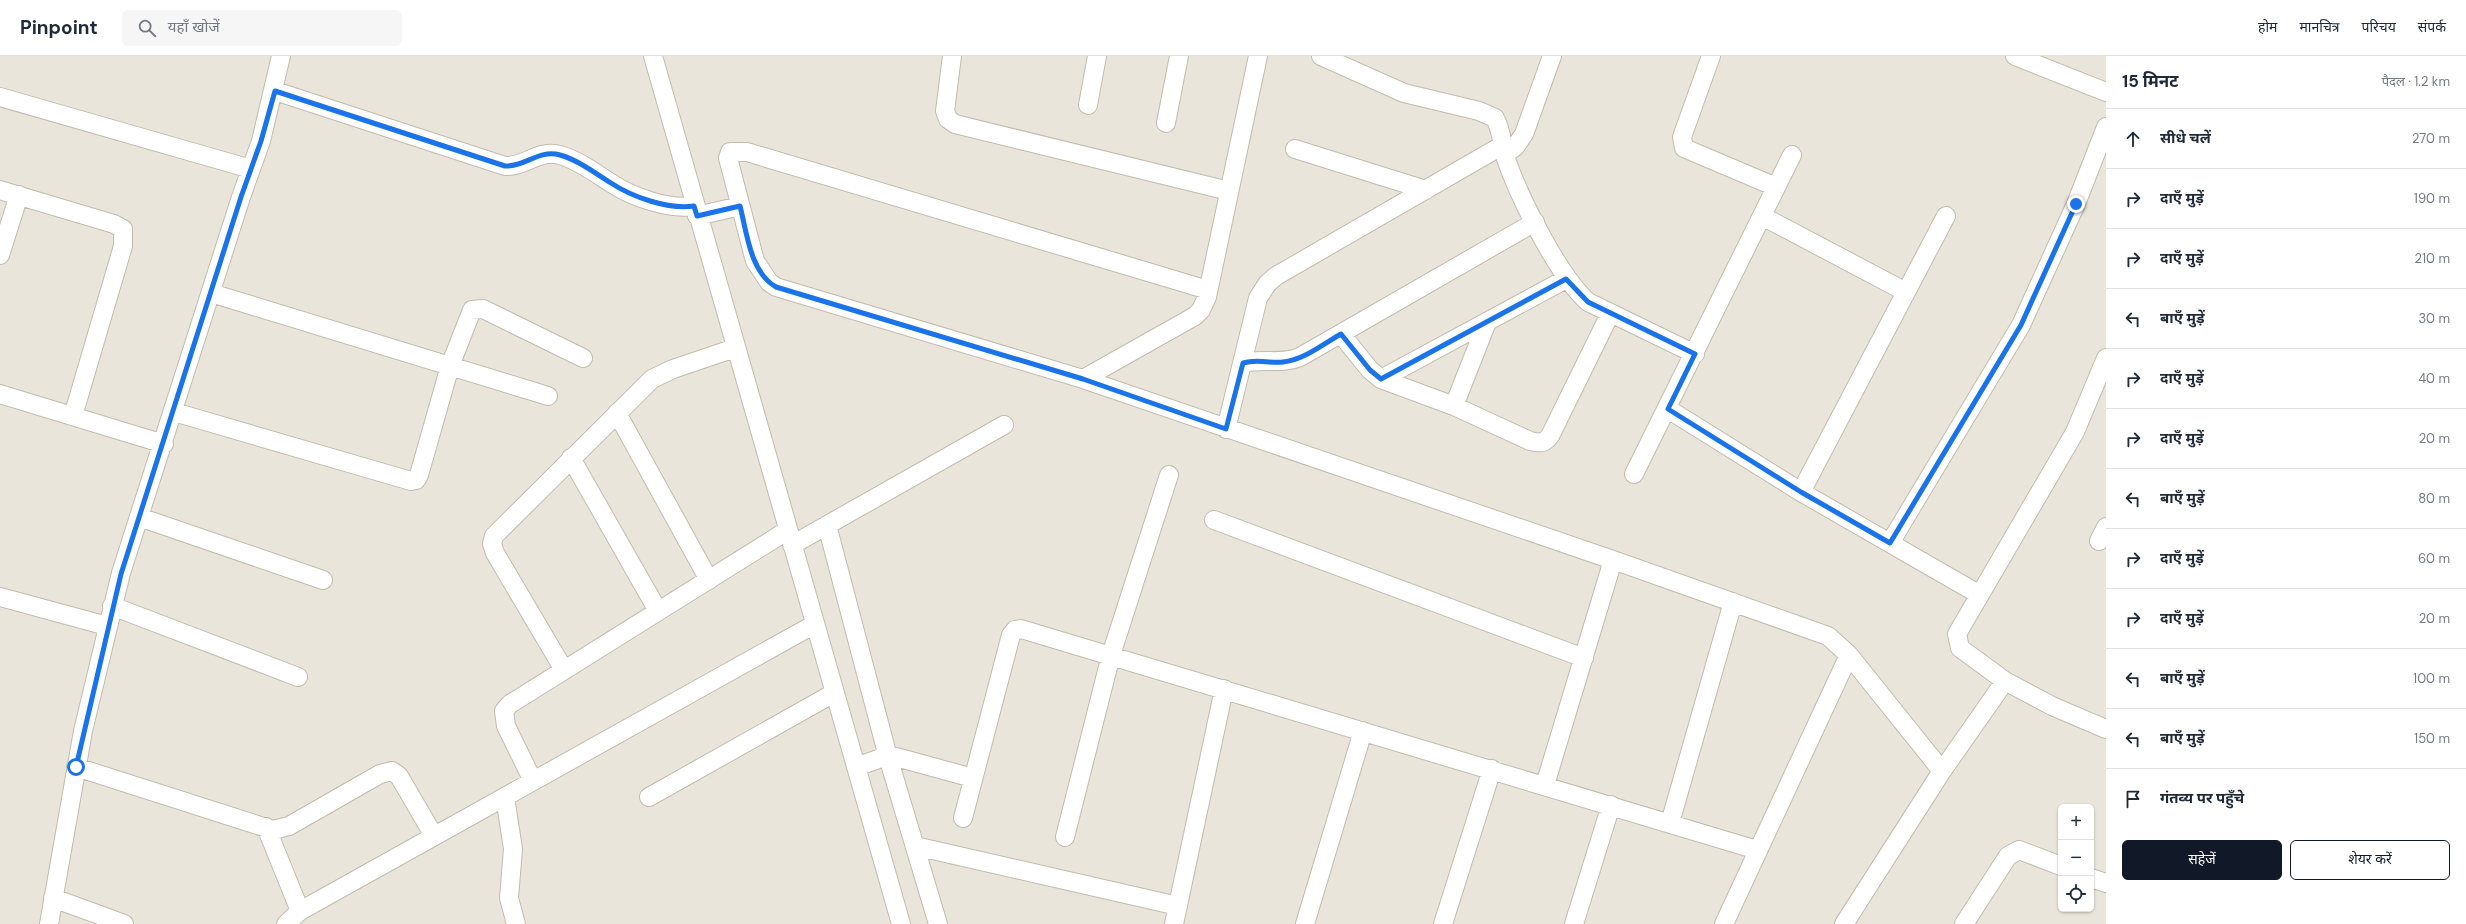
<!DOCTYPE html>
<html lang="hi">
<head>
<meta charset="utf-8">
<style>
	body { margin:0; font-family:"DM Sans","Noto Sans Devanagari",sans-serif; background:#f6f6f7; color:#1f2937 }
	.controls { position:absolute; right:12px; bottom:12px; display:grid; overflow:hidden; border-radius:6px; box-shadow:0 1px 3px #0004 }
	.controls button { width:36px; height:36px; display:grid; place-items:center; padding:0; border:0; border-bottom:1px solid #e0e1e3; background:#fff; color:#1f2937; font:20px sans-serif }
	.stop { position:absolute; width:12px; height:12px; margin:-9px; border:3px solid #1a73e8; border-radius:50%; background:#fff }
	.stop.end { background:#1a73e8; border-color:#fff; box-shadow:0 1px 4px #0008 }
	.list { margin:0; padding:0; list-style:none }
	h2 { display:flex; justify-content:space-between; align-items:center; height:52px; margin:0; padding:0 16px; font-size:17px }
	h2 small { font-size:13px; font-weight:400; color:#747a83 }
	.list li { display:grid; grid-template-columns:26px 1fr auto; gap:12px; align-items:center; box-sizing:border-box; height:60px; padding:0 16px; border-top:1px solid #e0e1e3 }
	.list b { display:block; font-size:15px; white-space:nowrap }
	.list em { font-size:13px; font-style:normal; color:#747a83 }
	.actions { display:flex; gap:8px; padding:12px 16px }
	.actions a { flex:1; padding:9px 0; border:1px solid #111827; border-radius:6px; text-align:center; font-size:14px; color:#111827 }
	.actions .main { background:#111827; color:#fff }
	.icon { flex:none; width:22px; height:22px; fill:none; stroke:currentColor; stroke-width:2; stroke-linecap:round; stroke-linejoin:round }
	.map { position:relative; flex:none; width:2106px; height:868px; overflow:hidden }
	header { display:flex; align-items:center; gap:24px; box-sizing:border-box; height:56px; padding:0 20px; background:#fff; border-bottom:1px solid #e0e1e3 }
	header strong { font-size:19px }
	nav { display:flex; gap:22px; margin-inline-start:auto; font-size:14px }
	.search { width:280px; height:36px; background:#f6f6f7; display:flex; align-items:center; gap:10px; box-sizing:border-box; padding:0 14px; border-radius:6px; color:#747a83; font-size:15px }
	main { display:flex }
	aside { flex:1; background:#fff }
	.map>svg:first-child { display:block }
	.residential { fill:#eae5da; fill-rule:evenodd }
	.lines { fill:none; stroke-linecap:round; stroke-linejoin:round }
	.minor-casing { stroke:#c2bbae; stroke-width:20 }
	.minor { stroke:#fff; stroke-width:18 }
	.route { stroke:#1a73e8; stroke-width:5 }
</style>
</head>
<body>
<header>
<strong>Pinpoint</strong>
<div class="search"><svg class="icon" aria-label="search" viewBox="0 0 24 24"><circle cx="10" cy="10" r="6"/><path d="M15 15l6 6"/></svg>यहाँ खोजें</div>
<nav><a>होम</a><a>मानचित्र</a><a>परिचय</a><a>संपर्क</a></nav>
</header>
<main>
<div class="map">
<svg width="2106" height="868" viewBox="0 0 2106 868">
	<rect width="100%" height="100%" fill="#f6f3ec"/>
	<path class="residential" d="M0 0H2106V868H0ZM2061 751H2091V853H2061Z"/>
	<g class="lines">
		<defs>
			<path id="minor" d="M653 0 901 868
				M952 0 945 55 948 63 955 68 1229 135
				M1321 0 1404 37 1479 55 1495 62C1502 75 1502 89 1506 103 1520 143 1558 219 1588 246L1695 298
				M1711 0 1682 81 1684 92 1776 131
				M2015 0 2106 36
				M275 35 505 110C525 111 539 93 560 99 578 104 595 117 611 127 632 141 669 154 694 150
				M0 41 251 113
				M1088 49 1097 0
				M1166 67 1179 0
				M1295 93 1426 134
				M1505 98 1515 91 1524 78 1552 0
				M0 134 114 168 123 173V190L73 360
				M697 160 740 150
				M1762 160 1906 236
				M0 199 19 139
				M1208 234 747 96H730L728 102 755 205 769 226 776 231 1083 323 1613 504 1828 580 1849 599 1942 715
				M211 237 548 340
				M1341 278 1370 314 1381 323 1454 350 1530 385C1539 387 1544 388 1550 380L1610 258
				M2106 302 2075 376 1957 578 1960 592 2005 625 2052 650 2106 673
				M1243 307C1263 302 1281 309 1300 301L1535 166
				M1083 323 1195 260 1201 254 1207 241 1258 0
				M1381 323 1566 223
				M0 338 164 388
				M1454 350 1487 266
				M1668 353 1801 436 1980 539
				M174 356 411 425 416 424 419 419 450 310 472 254 483 253 583 302
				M617 357 709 524
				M1226 373 1258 242 1267 228 1276 220 1503 89
				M571 402 658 555
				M1634 418 1792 99
				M1801 436 1946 160
				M139 461 323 524
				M1214 464 1584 602
				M827 469 888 701 938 868
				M2099 485 2106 471
				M1890 487 2021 269 2076 148 2106 71
				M792 489 1004 369
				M0 541 107 570
				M112 550 298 621
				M564 614 495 497 492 488 494 480 652 323 673 313 735 292
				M76 711 273 774 289 770 380 718 392 715 399 720 434 780
				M856 711 881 702 896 701 973 722
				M533 725 506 670 504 655 510 648 788 474
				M1545 729 1613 504
				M505 741 513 793 509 842 516 868
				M649 741 834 637
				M963 762 1011 579 1015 574 1021 573 1757 794
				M1670 767 1733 546
				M266 771 300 855
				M1065 781 1111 599 1169 419
				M915 790 1178 850
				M2091 822 2106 827
				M53 842 124 868
				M49 868 83 675 121 517 241 141 261 85 281 0
				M286 868 300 855 815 568
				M1174 868 1224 633
				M1305 868 1363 675
				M1443 868 1492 713
				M1574 868 1611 749
				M1724 868 1849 599
				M1844 868 1942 715 2005 625
				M1964 868 2008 800 2019 794 2061 810"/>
		</defs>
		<use href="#minor" class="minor-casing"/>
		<use href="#minor" class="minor"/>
	</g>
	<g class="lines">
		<path class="route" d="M76 711 121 518 241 141 261 85 275 35 505 110C525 111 539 93 560 99 578 104 595 117 611 127 632 141 669 154 694 150L697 160 740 150C747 177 750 216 776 231L1083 323 1226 373 1243 307C1259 302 1268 308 1283 306 1304 304 1323 288 1341 278L1370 314 1381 323 1566 223 1588 246 1695 298 1668 353 1801 436 1890 487 2021 269 2076 148"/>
	</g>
</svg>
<div class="controls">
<button>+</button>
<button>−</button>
<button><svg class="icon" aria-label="locate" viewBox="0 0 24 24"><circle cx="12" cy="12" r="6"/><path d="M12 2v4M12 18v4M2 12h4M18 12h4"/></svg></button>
</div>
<div class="stop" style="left:76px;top:711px"></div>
<div class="stop end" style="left:2076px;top:148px"></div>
</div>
<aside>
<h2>15 मिनट<small>पैदल · 1.2 km</small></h2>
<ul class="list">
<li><svg class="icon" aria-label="ahead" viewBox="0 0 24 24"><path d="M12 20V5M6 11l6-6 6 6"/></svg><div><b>सीधे चलें</b></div><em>270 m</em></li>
<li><svg class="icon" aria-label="right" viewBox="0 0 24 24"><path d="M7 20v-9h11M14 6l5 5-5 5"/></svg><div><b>दाएँ मुड़ें</b></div><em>190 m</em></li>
<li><svg class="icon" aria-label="right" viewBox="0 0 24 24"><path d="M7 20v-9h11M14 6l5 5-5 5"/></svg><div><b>दाएँ मुड़ें</b></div><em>210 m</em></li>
<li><svg class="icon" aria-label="left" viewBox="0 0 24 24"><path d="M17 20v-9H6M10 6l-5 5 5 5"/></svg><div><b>बाएँ मुड़ें</b></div><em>30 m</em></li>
<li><svg class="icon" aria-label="right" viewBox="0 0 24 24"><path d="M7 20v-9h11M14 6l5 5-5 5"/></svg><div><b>दाएँ मुड़ें</b></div><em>40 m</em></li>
<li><svg class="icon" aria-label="right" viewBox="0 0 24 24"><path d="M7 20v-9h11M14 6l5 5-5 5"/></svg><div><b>दाएँ मुड़ें</b></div><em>20 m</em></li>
<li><svg class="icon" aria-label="left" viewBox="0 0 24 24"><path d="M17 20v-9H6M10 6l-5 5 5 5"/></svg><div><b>बाएँ मुड़ें</b></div><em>80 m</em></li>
<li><svg class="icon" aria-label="right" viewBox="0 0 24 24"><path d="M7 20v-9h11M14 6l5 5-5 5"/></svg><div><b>दाएँ मुड़ें</b></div><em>60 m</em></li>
<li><svg class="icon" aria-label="right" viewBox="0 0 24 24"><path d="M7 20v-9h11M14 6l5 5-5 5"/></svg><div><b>दाएँ मुड़ें</b></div><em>20 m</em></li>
<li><svg class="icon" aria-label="left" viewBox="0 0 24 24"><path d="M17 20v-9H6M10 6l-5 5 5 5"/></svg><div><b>बाएँ मुड़ें</b></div><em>100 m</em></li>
<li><svg class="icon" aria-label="left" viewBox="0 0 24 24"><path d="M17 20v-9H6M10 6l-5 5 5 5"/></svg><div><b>बाएँ मुड़ें</b></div><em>150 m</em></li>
<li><svg class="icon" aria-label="arrive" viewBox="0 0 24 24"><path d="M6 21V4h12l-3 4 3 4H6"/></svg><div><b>गंतव्य पर पहुँचे</b></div></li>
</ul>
<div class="actions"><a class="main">सहेजें</a><a>शेयर करें</a></div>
</aside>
</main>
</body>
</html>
